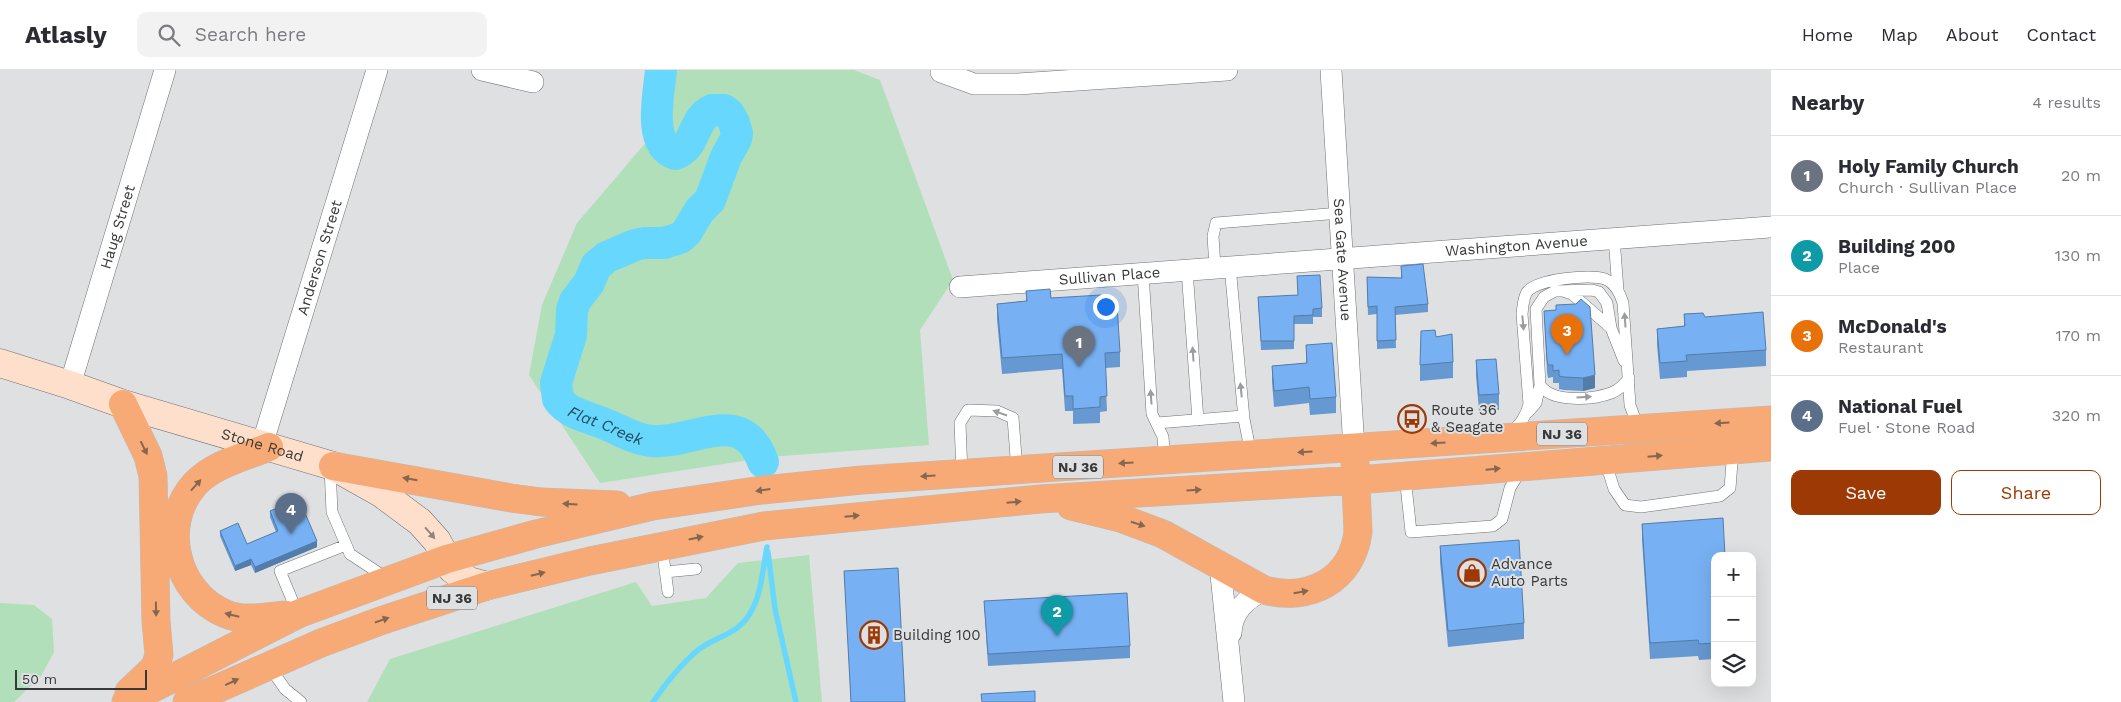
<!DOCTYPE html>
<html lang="en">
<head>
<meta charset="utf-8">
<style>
	body { margin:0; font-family:"Work Sans",sans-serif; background:#f2f2f3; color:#2b2b33 }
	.controls { position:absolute; right:15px; bottom:15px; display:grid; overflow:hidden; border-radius:10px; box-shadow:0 5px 20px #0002 }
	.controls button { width:45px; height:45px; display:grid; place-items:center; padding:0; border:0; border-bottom:1px solid #e1e1e2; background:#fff; color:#2b2b33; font:25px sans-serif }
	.scale { position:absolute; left:15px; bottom:12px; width:132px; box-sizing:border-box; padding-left:5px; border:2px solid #383939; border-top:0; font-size:14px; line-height:18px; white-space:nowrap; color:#383939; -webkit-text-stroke:4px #dfe0e2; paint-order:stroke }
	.you { position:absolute; left:1105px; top:236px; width:18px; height:18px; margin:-12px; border:4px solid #fff; border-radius:50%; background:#1a73e8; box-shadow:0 0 0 8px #1a73e833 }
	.badge { display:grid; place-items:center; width:32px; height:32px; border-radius:50%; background:#9d3904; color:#fff; font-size:16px; font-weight:700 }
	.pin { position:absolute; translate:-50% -41px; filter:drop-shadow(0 1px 2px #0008) }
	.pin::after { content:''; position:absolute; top:26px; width:18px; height:15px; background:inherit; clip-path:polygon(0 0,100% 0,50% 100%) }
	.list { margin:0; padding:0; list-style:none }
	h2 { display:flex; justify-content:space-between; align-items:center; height:65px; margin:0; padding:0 20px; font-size:21px }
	h2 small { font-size:16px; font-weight:400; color:#7c7c81 }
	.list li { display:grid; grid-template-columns:32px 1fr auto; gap:15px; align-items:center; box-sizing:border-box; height:80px; padding:0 20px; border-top:1px solid #e1e1e2 }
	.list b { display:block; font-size:19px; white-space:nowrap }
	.list p { margin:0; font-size:16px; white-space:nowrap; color:#7c7c81 }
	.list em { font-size:16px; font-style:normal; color:#7c7c81 }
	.actions { display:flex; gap:10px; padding:15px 20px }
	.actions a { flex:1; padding:11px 0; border:1px solid #9d3904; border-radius:10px; text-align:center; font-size:18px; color:#9d3904 }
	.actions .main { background:#9d3904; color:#fff }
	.icon { flex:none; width:28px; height:28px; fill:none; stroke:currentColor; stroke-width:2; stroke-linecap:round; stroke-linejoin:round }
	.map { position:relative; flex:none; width:1771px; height:632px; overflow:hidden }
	header { display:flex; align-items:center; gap:30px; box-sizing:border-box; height:70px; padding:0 25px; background:#fff; border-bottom:1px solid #e1e1e2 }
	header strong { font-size:24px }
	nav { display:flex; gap:28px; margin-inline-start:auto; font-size:18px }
	.search { width:350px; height:45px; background:#f2f2f3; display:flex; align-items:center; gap:12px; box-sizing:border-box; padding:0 18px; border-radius:10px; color:#7c7c81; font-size:19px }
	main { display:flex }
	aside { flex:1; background:#fff }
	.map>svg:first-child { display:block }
	.green { fill:#b0dfb9 }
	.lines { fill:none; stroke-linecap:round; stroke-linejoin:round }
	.stream { stroke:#68d7fd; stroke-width:5.5 }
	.river { stroke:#68d7fd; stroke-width:32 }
	.service-casing { stroke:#6f7172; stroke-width:12 }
	.minor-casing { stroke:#6f7172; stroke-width:22 }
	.secondary-casing { stroke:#6f7172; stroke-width:29 }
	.trunk-casing { stroke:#bbbcbc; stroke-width:29 }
	.service { stroke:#fff; stroke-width:11 }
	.minor { stroke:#fff; stroke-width:21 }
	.secondary { stroke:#fddfcb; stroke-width:28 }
	.trunk { stroke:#f8aa76; stroke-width:28 }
	.wall { fill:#6698d1 }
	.shaded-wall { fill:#537caa }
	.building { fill:#77b1f3; stroke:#537caa }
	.oneway { fill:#9c9c9c }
	.oneway2 { fill:#856651 }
	.oneway3 { fill:#91847b }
	.labels { text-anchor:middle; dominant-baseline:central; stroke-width:4; stroke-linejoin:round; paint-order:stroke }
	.shield { fill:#dfe0e2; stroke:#6a6b6c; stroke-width:1 }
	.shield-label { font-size:14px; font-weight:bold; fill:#383939 }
	.street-label { font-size:15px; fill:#383939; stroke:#dfe0e2 }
	.poi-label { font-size:15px; fill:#383939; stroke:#dfe0e2; text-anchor:start }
	.water-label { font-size:16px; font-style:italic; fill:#204f5f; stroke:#dfe0e2 }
</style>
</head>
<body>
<header>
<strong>Atlasly</strong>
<div class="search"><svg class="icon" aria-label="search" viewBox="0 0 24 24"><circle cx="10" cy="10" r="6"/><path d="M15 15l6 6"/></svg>Search here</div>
<nav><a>Home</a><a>Map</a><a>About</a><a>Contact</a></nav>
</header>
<main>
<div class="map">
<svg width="1771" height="632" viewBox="0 0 1771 632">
	<rect width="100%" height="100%" fill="#dfe0e2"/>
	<path class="green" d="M654 0H854L880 10 953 210 920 260 929 375 769 387 600 413 529 305 542 235 577 153 648 70Z
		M809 485 822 632H367L390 589 636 512 652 536 706 528 738 493Z
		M0 533 34 535 52 549 54 582 41 606 14 632H0Z"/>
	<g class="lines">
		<path class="stream" d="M768 482 775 539 796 632
			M653 632C666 613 680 595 698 580 718 565 739 565 752 540 762 521 763 497 767 477"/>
		<path class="river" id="s1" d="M661 0C659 23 647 74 675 84 696 78 692 49 712 40H724L729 44 734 53 737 63 736 69 726 87 710 130 700 140 686 163 680 168 664 173H644L635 175 607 187 596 196 589 213 575 231 572 240 571 265 556 313 558 329C567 342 583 346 597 351 616 357 631 369 651 371 692 375 742 333 763 392"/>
		<defs>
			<path id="service" d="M1614 168 1618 220
				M1230 196 1244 349 1251 384
				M1215 197 1213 166 1216 153 1340 143
				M1187 200 1198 350
				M1143 203 1152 344 1163 367 1165 391
				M1563 221 1572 224 1611 258
				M1540 315C1552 333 1592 330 1611 323 1619 320 1624 315 1629 308
				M1528 342 1536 333 1540 315 1536 239 1544 227 1555 221 1592 220 1599 222 1607 233 1611 258 1624 291
				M1157 353 1243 346
				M1510 364C1520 354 1526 347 1529 334L1522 244C1523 237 1523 228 1527 222 1537 209 1590 204 1605 209 1615 213 1620 223 1623 233L1630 335 1635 349 1643 354
				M1605 390 1614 419 1625 435 1641 437 1720 426 1730 418 1733 380
				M330 397 332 442 350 484 388 509
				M962 404 960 353 968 340 997 341 1013 348 1017 400
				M1405 406 1411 462 1493 456 1502 449 1510 418 1521 400
				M662 477 668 522
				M665 502 696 499
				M298 544 280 501 346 475
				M269 596 285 619 301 632"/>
			<g id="minor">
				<path d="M482 0 533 12"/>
				<path id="s2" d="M1331 0 1354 379"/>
				<path d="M941 2 974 14H1018L1227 0"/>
				<path id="s3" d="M960 217 1771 157"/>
				<path id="s4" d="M70 315 165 0"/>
				<path id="s5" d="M262 375 377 0"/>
				<path d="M1220 495 1234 632"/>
				<path d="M1231 563C1232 541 1246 529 1264 520"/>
			</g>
			<g id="secondary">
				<path id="s6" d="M0 293 70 315 123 334 333 396 381 423 420 452 437 471 452 499 469 511 487 516"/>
			</g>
			<path id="trunk" d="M123 334 148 386 153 406 156 551 159 585 155 597 129 622
				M269 377C244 387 214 394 195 414 158 455 176 524 226 544 244 552 268 546 287 545
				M333 396 511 428 541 432 617 435
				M1071 436 1120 448 1163 464 1264 520C1310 532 1352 510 1358 462L1355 392
				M126 632 298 544 447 489 536 464 653 436 762 420 862 410 1771 350
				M187 632 321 573 383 550 487 516 590 491 764 456 1040 429 1357 410 1771 377"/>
		</defs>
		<use href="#service" class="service-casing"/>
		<use href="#minor" class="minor-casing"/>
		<use href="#secondary" class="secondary-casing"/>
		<use href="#trunk" class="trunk-casing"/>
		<use href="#service" class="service"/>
		<use href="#minor" class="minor"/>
		<use href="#secondary" class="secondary"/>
		<use href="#trunk" class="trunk"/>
	</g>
	<path class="wall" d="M1401 196 1428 234V242L1395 245 1396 278 1377 279V244L1368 245 1367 207 1401 208Z
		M1297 206 1322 238V247H1313V254H1294V279L1261 280 1258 227 1298 225Z
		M1026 221 1051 228 1102 236 1120 282V297L1105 298 1107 341 1100 342V353L1073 354V341H1065L1062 299 1002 304 997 249V234L1026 231Z
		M1556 235 1595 318 1583 321 1564 320 1559 319V313H1553V307L1548 308 1547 302 1544 241 1556 240Z
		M1684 244 1705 247 1766 280V296L1687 301V307L1660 309 1657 275V259L1684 256Z
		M1436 267 1453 292V308L1420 311V295Z
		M1306 275 1336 327V343L1310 345 1309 333 1274 337 1272 312V296L1306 293Z
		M1476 290 1499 324V340L1479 341 1476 306Z
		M270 441 317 477 255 503 251 495 235 501 220 466V461L247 474 276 462 270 447Z
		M1642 454 1715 486V589L1699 590 1698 586 1650 589 1642 470Z
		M1440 476 1524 553V569L1448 577 1440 492Z
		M844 501 905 632H851Z
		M984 531 1130 576V588L988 596Z"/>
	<path class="shaded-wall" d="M1595 305V318L1583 321V308Z
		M317 471V477L255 503V497Z
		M251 489V495L235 501V496Z"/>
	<path class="building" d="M1423 194 1428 234 1395 237 1396 270 1377 271V236L1368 237 1367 207 1402 208 1401 196Z
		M1320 205 1322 238 1313 239V245L1294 246V271H1261L1258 227 1298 225 1297 206Z
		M1050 219 1051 228 1101 225 1102 236 1117 235 1120 282 1105 283 1107 326 1100 327V337L1073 339V326H1065L1062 284 1002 288 997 234 1027 231 1026 221Z
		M1581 229 1590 237 1595 305 1583 308 1564 307 1559 306V300L1553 301V295H1548L1547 290 1544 241 1556 240V235L1576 234Z
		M1763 242 1766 280 1686 285 1687 291 1660 293 1657 259 1685 256 1684 244 1703 243 1705 247Z
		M1435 260 1436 267 1452 264 1453 292 1420 295 1421 261Z
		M1332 273 1336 327 1310 329 1309 317 1274 321 1272 296 1307 293 1306 275Z
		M1496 289 1499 324 1479 325 1476 290Z
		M299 429 317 471 255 497 251 489 235 496 220 461 238 453 247 474 278 461 270 441Z
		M1723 448 1725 486H1715V573L1699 574 1698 570 1650 573 1642 454Z
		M1519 470 1524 553 1448 561 1440 476Z
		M898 498 905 632H851L844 501Z
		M1127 523 1130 576 988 584 984 531Z
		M1035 621V632H982L981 624Z"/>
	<defs><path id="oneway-solid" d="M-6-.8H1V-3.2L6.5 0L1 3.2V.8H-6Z" transform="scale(1.25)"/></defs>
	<g class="oneway">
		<use href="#oneway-solid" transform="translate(1625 250) rotate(-94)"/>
		<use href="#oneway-solid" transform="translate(1523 253) rotate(85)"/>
		<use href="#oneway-solid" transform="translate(1193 284) rotate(-94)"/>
		<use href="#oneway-solid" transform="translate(1241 320) rotate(-96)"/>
		<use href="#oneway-solid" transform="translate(1151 327) rotate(-94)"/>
		<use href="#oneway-solid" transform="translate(1584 327) rotate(-4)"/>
		<use href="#oneway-solid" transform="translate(1000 343) rotate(-161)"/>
	</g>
	<g class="oneway2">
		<use href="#oneway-solid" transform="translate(1722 353) rotate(177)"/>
		<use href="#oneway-solid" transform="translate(1438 373) rotate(176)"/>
		<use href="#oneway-solid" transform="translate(144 378) rotate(64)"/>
		<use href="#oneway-solid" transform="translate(1305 382) rotate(176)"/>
		<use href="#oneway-solid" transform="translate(1655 386) rotate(-5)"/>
		<use href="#oneway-solid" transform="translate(1126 393) rotate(176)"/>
		<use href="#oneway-solid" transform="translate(1493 399) rotate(-5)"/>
		<use href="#oneway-solid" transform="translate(928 406) rotate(176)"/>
		<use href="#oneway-solid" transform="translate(410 409) rotate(-170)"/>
		<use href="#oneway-solid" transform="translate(196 415) rotate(-48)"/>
		<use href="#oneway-solid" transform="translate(763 420) rotate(172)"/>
		<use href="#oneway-solid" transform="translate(1194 420) rotate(-3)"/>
		<use href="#oneway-solid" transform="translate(1014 432) rotate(-5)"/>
		<use href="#oneway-solid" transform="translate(570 434) rotate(-177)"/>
		<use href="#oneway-solid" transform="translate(852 446) rotate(-5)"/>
		<use href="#oneway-solid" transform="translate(1138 454) rotate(18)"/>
		<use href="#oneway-solid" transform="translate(696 468) rotate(-12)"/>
		<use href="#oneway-solid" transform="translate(538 504) rotate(-14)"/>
		<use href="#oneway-solid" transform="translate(1301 522) rotate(-10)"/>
		<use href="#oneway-solid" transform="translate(156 539) rotate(89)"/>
		<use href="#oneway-solid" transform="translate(232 545) rotate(-166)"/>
		<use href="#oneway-solid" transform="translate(382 550) rotate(-19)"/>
		<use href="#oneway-solid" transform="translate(232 612) rotate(-25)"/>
	</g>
	<use class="oneway3" href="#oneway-solid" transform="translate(430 463) rotate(49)"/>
	<defs>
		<symbol id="bus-ring" viewBox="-11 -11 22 22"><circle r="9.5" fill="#dfe0e2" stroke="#9d3904" stroke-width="1.5"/><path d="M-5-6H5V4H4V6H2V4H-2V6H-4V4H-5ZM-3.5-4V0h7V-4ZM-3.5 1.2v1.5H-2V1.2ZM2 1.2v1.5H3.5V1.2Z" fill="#9d3904"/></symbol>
		<symbol id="shop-ring" viewBox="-11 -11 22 22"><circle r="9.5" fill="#dfe0e2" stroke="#9d3904" stroke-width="1.5"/><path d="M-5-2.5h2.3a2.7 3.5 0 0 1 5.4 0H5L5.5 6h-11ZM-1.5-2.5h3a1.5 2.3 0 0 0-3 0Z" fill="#9d3904"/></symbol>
		<symbol id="building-ring" viewBox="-11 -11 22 22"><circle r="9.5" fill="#dfe0e2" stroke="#9d3904" stroke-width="1.5"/><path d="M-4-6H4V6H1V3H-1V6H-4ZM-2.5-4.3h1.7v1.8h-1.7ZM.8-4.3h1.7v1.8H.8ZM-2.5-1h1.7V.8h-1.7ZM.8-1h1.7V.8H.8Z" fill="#9d3904"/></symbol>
	</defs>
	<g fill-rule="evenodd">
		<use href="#bus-ring" x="1396" y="333" width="32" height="32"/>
		<use href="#shop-ring" x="1456" y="487" width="32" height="32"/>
		<use href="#building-ring" x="858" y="549" width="32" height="32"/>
	</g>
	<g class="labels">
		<g class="shield">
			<rect x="1537" y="352.5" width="50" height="23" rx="4"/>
			<rect x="1053" y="385.5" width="50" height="23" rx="4"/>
			<rect x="427" y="516.5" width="50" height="23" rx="4"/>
		</g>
		<g class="shield-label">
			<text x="1562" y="364">NJ 36</text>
			<text x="1078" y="397">NJ 36</text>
			<text x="452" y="528">NJ 36</text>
		</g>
		<g class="street-label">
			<text stroke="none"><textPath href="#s4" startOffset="165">Haug Street</textPath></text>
			<text stroke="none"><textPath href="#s3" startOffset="558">Washington Avenue</textPath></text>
			<text stroke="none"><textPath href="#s5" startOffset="196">Anderson Street</textPath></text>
			<text stroke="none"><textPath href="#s2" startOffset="190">Sea Gate Avenue</textPath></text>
			<text stroke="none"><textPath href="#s3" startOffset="150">Sullivan Place</textPath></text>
			<text stroke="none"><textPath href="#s6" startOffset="275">Stone Road</textPath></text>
		</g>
		<g class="poi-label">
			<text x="1431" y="340">Route 36<tspan x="1431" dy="17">&amp; Seagate</tspan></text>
			<text x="1491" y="494">Advance<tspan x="1491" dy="17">Auto Parts</tspan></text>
			<text x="893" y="565">Building 100</text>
		</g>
		<g class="water-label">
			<text stroke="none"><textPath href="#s1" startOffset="599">Flat Creek</textPath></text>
		</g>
	</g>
</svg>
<div class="controls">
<button>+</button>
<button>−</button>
<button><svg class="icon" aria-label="layers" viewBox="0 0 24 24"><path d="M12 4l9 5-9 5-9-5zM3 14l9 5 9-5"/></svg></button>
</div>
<div class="scale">50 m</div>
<div class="you"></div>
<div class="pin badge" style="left:1079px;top:297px;background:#6b7280">1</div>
<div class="pin badge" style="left:1057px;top:566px;background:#0f9aa8">2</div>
<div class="pin badge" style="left:1567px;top:285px;background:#e8710a">3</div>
<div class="pin badge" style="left:291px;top:464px;background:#5c6f8a">4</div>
</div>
<aside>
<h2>Nearby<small>4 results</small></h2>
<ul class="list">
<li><span class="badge" style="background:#6b7280">1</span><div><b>Holy Family Church</b><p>Church · Sullivan Place</p></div><em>20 m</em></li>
<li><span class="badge" style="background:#0f9aa8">2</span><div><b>Building 200</b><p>Place</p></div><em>130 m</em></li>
<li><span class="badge" style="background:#e8710a">3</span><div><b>McDonald's</b><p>Restaurant</p></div><em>170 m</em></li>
<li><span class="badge" style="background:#5c6f8a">4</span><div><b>National Fuel</b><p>Fuel · Stone Road</p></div><em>320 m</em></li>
</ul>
<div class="actions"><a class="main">Save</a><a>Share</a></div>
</aside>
</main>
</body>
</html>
